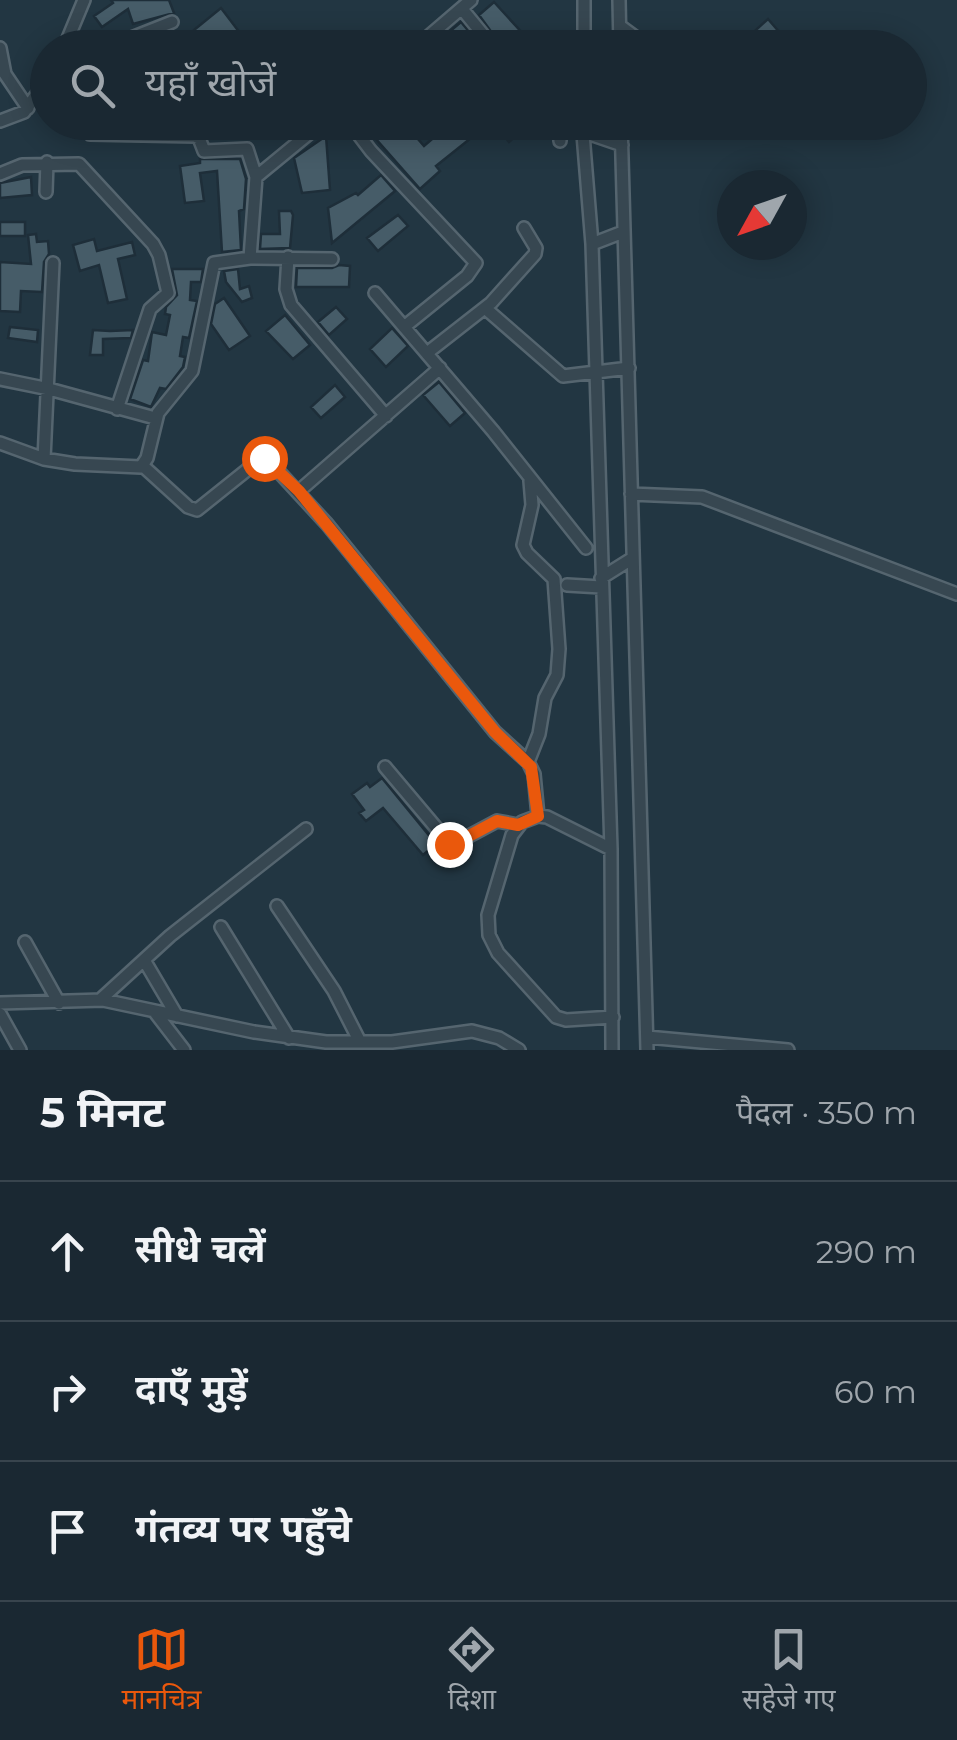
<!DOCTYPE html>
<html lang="hi">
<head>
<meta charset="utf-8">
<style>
	body { margin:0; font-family:Montserrat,"Noto Sans Devanagari",sans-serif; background:#23303a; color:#f1f3f6 }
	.compass { position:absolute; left:717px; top:170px; width:90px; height:90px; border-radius:50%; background:#1a2832; box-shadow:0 5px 25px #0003; rotate:230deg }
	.stop { position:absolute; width:30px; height:30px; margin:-22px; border:8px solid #ea580c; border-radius:50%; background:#fff }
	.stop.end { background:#ea580c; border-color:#fff; box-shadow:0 2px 10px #0008 }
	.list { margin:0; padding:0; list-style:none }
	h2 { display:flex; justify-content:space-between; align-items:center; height:130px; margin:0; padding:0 40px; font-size:42px }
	h2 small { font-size:32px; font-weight:400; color:#9fa6ac }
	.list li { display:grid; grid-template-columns:65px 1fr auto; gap:30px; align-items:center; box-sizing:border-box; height:140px; padding:0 40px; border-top:2px solid #38444d }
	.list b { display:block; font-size:38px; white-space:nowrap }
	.list em { font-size:32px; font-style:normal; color:#9fa6ac }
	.icon { flex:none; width:55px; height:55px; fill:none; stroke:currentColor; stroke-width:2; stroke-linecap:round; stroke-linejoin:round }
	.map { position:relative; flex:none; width:957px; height:1050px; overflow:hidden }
	.search { position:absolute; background:#1a2832; box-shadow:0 5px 25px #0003; left:30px; right:30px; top:30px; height:110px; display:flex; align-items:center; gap:25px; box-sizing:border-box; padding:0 35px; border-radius:55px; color:#9fa6ac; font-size:38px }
	.sheet { height:550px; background:#1a2832 }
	nav { display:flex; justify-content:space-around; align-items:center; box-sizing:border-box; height:140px; border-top:2px solid #38444d; background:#1a2832; font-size:28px; color:#9fa6ac }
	nav a { display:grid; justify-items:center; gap:5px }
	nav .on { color:#ea580c }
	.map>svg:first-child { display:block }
	.building { fill:#465c68; stroke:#1e2e39; stroke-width:2.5 }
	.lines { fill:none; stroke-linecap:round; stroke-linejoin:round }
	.minor-casing { stroke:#55656f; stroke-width:16 }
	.minor { stroke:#374751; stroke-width:11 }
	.route { stroke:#ea580c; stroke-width:12 }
</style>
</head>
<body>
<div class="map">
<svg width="957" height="1050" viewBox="0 0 957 1050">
	<rect width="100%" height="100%" fill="#223642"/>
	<path class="building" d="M111 0H169L174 13 133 24 128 9 102 27 94 16 113 3Z
		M494 2 526 37 513 48H503L479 15Z
		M221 8 240 33 222 48H207L194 30Z
		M768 19 793 48H736Z
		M461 22 476 40 466 48H430Z
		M361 122H422L411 131 424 146 439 133 430 122H467L476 134 436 166 440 171 420 189Z
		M493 122H532L509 142Z
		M326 136 330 190 302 193 294 158Z
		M200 159H240L246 179 244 209 239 211 241 250 222 252 217 171 200 173 204 201 185 203 180 166 200 163Z
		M381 175 395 191 332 243 328 208 356 193 358 195Z
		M31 177 32 195 0 198V183Z
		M279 211H291L293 215 290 248 260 249 261 234H280Z
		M398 215 408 226 378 251 367 238Z
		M0 222H25V236H0Z
		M36 234 37 242 48 241 49 254 44 262 42 292 21 291 20 312 0 311V262L31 264 28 235Z
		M94 239 97 251 132 242 135 255 118 259 127 299 108 303 99 265 80 271 73 245Z
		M339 265 350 266 349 287H296L297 268H332Z
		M172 269H203L201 282H191L190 300 197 301 189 338 183 337 180 356 185 357 183 367 166 389 160 388 151 407 130 399 143 360 148 361 152 332 166 335 170 315 165 314 166 307 177 295Z
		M238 269 240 289 249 286 252 298 242 302 226 282 224 271Z
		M224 298 250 336 229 350 211 324 215 304Z
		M336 307 347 319 329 335 318 322Z
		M285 315 310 345 293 359 266 331Z
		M10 327 38 330 37 342 8 338Z
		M392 328 408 346 386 367 370 349Z
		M93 330 110 331 133 330 131 338 103 339V355H90Z
		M439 382 465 413 450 426 423 395Z
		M335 385 345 397 321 418 311 407Z
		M382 778 436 844 423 855 383 808 366 821 359 813 364 810 352 794 367 783 370 787Z"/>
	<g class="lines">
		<defs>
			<path id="minor" d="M619 0 620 48
				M462 9 494 48
				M620 26 650 48
				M0 48 5 74 28 108
				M64 48 84 0
				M106 48 172 22
				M415 48 471 0
				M584 48V0
				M0 121 24 112 48 79
				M79 122 90 134 195 136 199 138 204 151 247 149 256 177 250 258
				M349 122 371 151 476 263 467 276 404 327
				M559 122 560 141
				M582 122 592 244
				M621 122 647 1050
				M581 131 622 145
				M0 174 22 165 79 164 153 244 159 255 168 293 150 309 117 409
				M256 177 323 122
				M46 192 47 162
				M288 257 286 289 291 305 386 416
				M375 293 493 431 586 548
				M485 308 563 376 629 368
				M427 353 491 303 535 254 536 248 524 228
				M0 379 49 389 155 418
				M0 443 44 459 75 464 141 467 147 458 158 413 192 371 214 263 250 258 332 259
				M44 459 53 263
				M143 466 188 507 197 510 262 458 268 460 327 524 495 732 528 762 534 774 538 816
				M299 491 440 368
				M631 494 702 497 957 594
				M601 578 633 558
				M567 585 601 587
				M528 762 539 734 545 698 557 675 559 649 554 579 527 553 523 545 532 505 530 481
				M385 767 449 843 454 844 497 821 518 825
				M611 849 547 817 538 816 522 822 512 835 488 915 489 935 498 953 556 1017 566 1020 613 1017
				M277 906 334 991 360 1042
				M221 927 289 1038
				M25 942 59 1003
				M144 960 177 1016
				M100 1000 170 936 306 829
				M0 1003 103 1000 254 1032 326 1042H392L472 1031 499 1038 519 1050
				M154 1011 184 1050
				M0 1014 20 1050
				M647 1037 788 1050
				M612 1050 611 849 592 244 623 232"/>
		</defs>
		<use href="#minor" class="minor-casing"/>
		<use href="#minor" class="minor"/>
	</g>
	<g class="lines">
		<path class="route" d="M264 458 299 491 495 732 531 767 538 816 518 825 497 821 454 844H449"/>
	</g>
</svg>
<svg class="compass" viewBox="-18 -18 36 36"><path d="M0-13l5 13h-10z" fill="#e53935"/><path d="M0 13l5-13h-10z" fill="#9fa6ac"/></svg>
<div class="stop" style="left:264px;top:458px"></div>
<div class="stop end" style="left:449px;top:844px"></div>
<div class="search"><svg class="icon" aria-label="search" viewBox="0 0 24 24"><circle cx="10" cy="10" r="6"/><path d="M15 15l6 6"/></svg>यहाँ खोजें</div>
</div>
<section class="sheet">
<h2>5 मिनट<small>पैदल · 350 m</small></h2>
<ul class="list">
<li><svg class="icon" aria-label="ahead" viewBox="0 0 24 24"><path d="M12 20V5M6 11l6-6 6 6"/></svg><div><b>सीधे चलें</b></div><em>290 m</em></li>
<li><svg class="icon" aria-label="right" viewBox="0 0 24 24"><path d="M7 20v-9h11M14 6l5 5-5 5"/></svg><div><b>दाएँ मुड़ें</b></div><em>60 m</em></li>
<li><svg class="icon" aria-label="arrive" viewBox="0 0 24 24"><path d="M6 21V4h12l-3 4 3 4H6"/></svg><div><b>गंतव्य पर पहुँचे</b></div></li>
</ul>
</section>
<nav>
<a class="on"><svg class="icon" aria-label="map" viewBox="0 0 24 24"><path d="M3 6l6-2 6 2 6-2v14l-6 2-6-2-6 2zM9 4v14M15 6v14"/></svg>मानचित्र</a>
<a><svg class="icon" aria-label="directions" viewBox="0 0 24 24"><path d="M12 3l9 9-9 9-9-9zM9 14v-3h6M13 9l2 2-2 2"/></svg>दिशा</a>
<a><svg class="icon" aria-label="saved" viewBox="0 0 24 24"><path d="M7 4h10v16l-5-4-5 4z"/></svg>सहेजे गए</a>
</nav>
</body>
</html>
